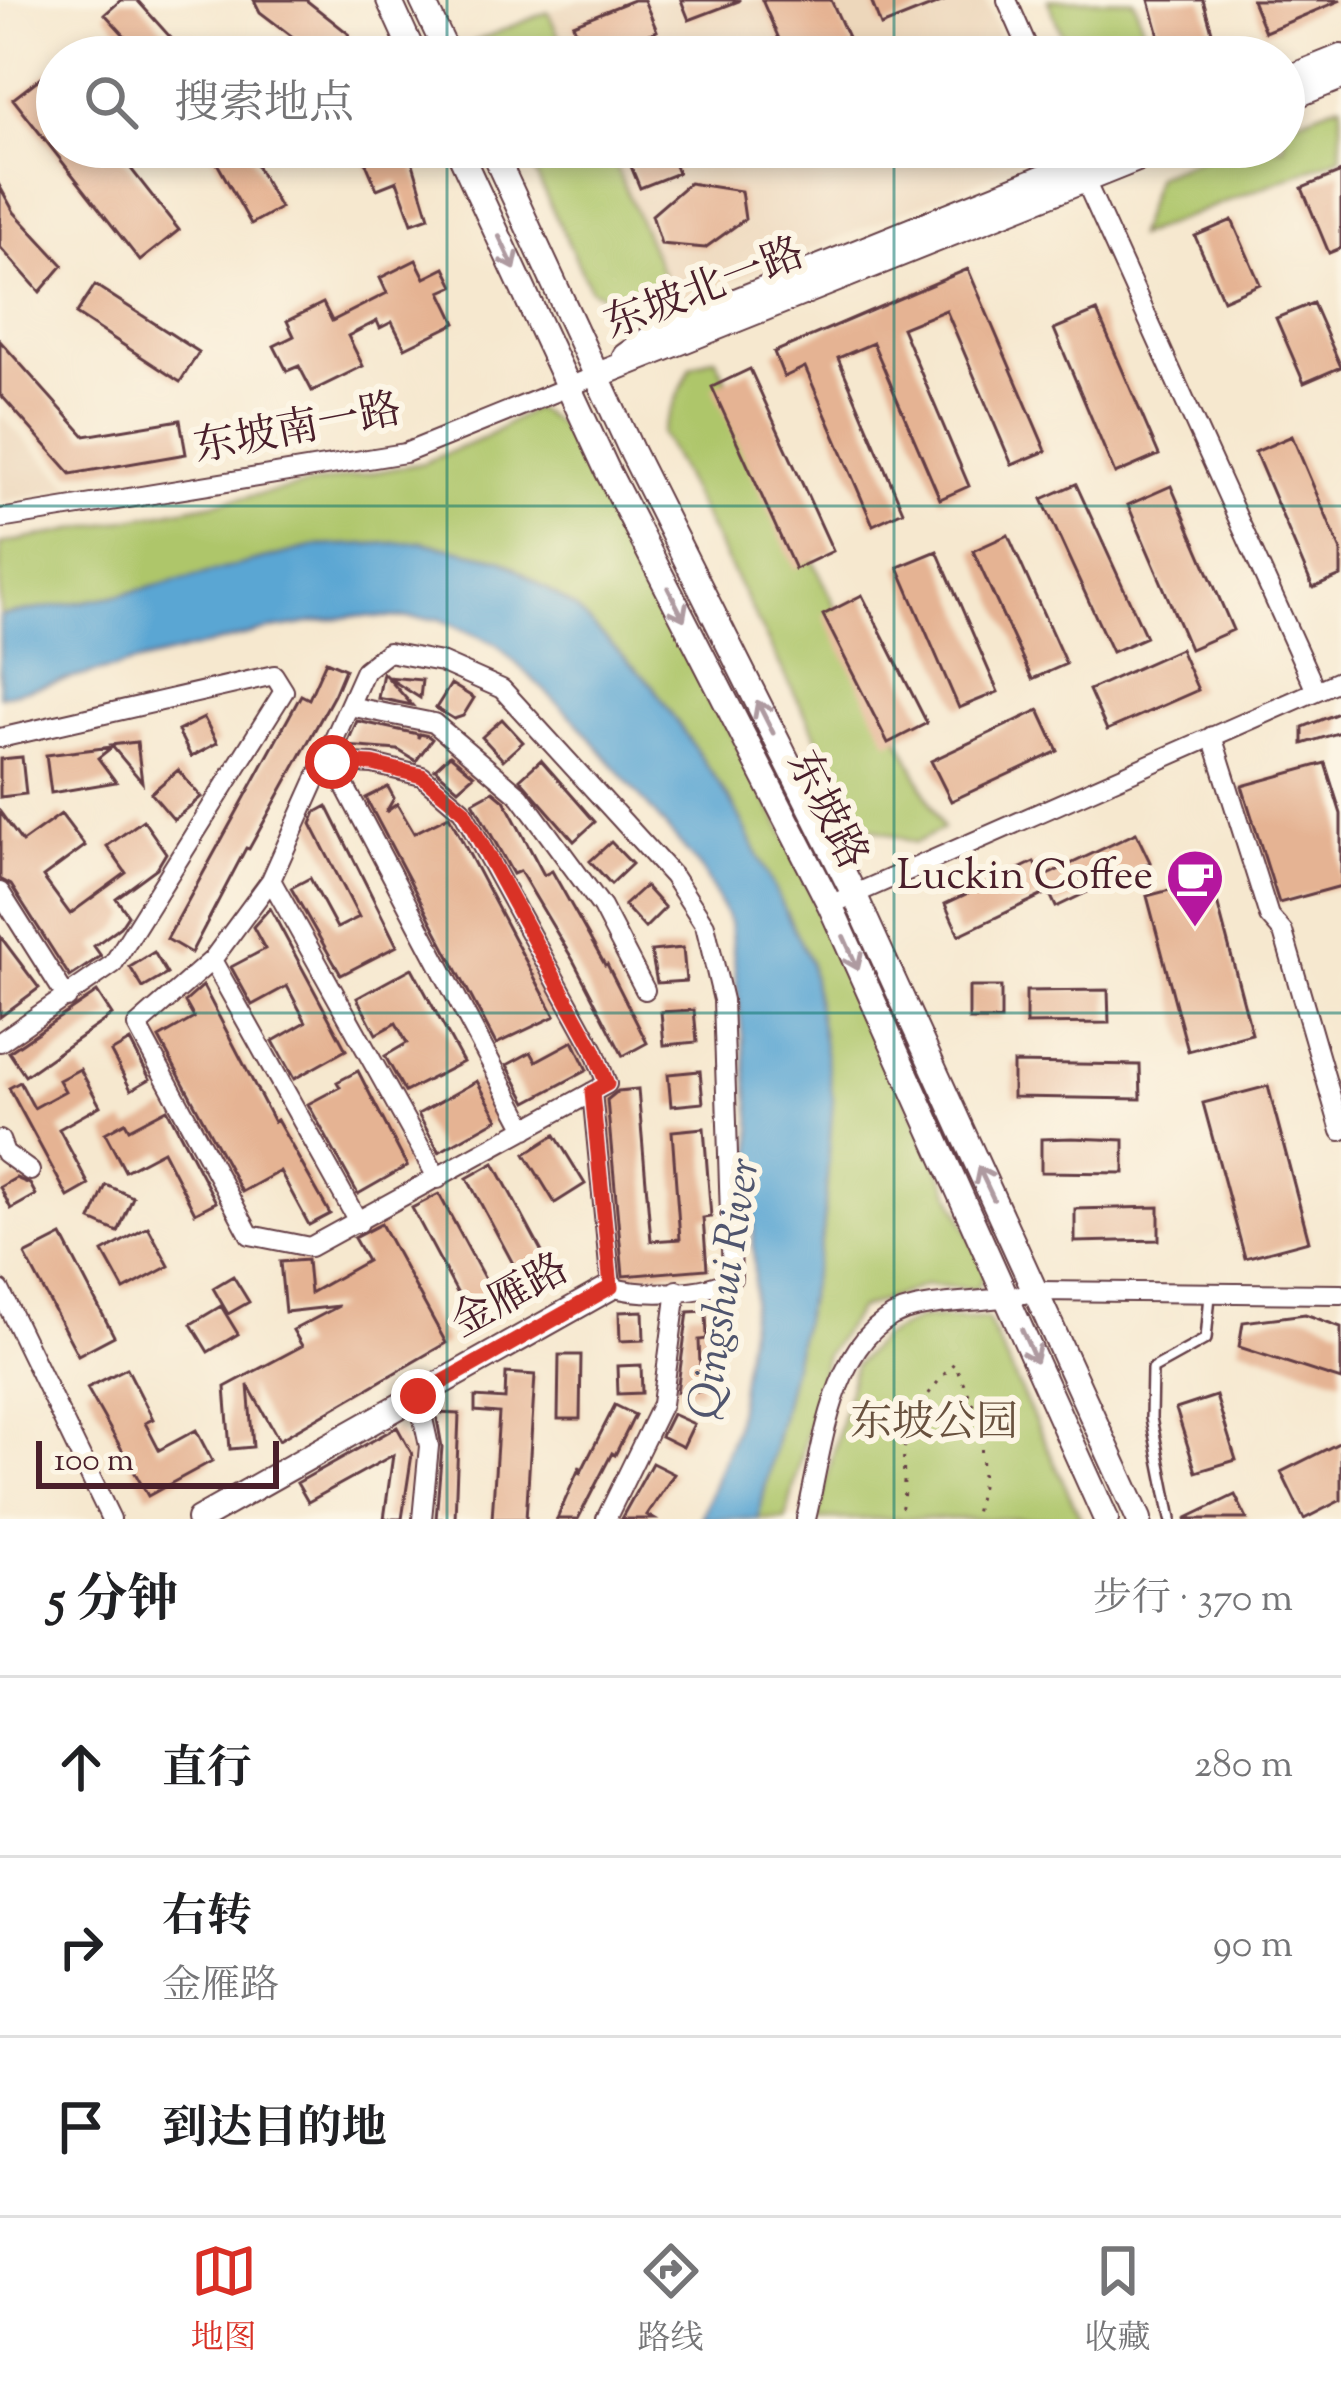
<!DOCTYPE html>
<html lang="zh">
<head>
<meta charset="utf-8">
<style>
	body { margin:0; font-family:"Sorts Mill Goudy","Noto Serif SC",serif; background:#f6f6f6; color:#202124 }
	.scale { position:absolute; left:36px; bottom:30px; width:243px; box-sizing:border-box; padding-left:12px; border:6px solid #4a1f2b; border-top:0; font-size:33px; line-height:42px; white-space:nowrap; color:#4a1f2b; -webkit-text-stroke:9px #fcf5e5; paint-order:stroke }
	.stop { position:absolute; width:36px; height:36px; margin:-27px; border:9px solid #d93025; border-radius:50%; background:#fff }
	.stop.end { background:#d93025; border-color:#fff; box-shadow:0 3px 12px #0008 }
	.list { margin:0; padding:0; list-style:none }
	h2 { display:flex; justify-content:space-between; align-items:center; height:156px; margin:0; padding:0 48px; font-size:51px }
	h2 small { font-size:39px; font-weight:400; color:#757577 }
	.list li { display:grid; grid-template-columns:78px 1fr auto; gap:36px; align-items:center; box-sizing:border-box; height:180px; padding:0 48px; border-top:3px solid #e0e0e0 }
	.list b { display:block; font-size:45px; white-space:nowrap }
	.list p { margin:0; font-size:39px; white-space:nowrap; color:#757577 }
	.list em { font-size:39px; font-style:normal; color:#757577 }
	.icon { flex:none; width:66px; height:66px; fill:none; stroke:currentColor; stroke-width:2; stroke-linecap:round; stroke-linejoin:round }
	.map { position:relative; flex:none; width:1341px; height:1519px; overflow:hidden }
	.search { position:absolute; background:#fff; box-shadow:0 6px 18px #0003; left:36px; right:36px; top:36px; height:132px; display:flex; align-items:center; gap:30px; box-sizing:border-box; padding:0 42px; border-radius:66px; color:#757577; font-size:45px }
	.sheet { height:696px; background:#fff }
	nav { display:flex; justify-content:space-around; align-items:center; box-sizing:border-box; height:168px; border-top:3px solid #e0e0e0; background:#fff; font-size:33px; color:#757577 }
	nav a { display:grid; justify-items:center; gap:6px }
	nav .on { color:#d93025 }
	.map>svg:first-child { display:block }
	.built { fill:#edd7bb }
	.green { fill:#aec66b; stroke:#7c724b; stroke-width:3 }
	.water { fill:#5aa6d3; stroke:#52627f; stroke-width:3 }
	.building { fill:#e5b393 }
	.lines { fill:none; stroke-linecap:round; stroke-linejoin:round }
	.lane-casing { stroke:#643d44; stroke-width:14 }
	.street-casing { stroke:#643d44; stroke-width:22 }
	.secondary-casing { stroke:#643d44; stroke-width:28 }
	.path { stroke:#643d44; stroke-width:3; stroke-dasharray:3 9; stroke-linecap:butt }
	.lane { stroke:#fff; stroke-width:9 }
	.street { stroke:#fff; stroke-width:18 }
	.secondary { stroke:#fff; stroke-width:24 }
	.oneway { stroke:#ae9aa0 }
	.route { stroke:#d93025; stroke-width:15 }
	.grid { fill:none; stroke:#0f766e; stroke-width:3; stroke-opacity:0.55 }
	.labels { text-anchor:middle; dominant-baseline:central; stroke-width:12; stroke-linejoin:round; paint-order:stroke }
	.street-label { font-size:42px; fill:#4a1f2b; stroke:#fcf5e5 }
	.poi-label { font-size:42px; fill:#4a1f2b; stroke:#fcf5e5; text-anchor:end }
	.park-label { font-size:42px; fill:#68513e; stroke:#fcf5e5 }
	.water-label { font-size:45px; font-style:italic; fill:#50556e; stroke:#fcf5e5 }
</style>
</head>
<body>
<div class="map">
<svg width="1341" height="1519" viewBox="0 0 1341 1519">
	<rect width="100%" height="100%" fill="#fcf5e5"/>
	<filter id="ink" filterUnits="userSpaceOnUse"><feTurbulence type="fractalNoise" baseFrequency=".00833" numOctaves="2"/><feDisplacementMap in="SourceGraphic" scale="24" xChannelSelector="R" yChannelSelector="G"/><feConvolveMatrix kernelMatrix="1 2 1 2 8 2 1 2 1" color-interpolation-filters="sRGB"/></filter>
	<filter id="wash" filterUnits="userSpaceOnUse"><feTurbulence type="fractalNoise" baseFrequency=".004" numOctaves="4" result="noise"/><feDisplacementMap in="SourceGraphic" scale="48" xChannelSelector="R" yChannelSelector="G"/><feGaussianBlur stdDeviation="2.7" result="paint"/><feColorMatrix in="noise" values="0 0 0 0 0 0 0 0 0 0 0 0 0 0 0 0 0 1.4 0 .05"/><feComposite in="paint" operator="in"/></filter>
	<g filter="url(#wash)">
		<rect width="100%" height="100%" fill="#f6e8cf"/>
		<path class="built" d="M579 0H985L1009 57H568L548 12Z
			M607 147H1030L1024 163 676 304Z
			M0 415 72 488 0 502Z"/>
		<path class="green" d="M1048 0H1134L1153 57H1071Z
			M548 12 568 57H480L473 42Z
			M1341 103V157L1137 236 1156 176 1229 147H1284V125Z
			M523 147H607L676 304 641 315 590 289Z
			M715 357 943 829 915 843 862 825 661 433 691 367Z
			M534 408 577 436 786 837 987 1272 976 1289 926 1285 859 1309 826 1355 786 1519H758L823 1231 832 1099 810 962 734 806 652 685 574 607 501 559 421 542 0 616V544L423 463 485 438Z
			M920 1318 987 1319 1081 1519H817L855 1365 881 1338Z"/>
		<path class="water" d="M421 542 501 559 574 607 652 685 734 806 810 962 833 1099 823 1231 758 1519H701L735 1429 754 1291 752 1124 730 923 703 871 576 721 496 644 439 619 354 616 272 629 0 696V616L120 595 315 546Z"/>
		<g id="blocks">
			<path class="building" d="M121 0H137L188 57H144L105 14Z
				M254 0H306L349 34 331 57H319L260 12Z
				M633 0H644L657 31 625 44 630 57H586L573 24Z
				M681 0H739V1L689 20Z
				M762 0H831L853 48 833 57H787Z
				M871 0H944V1L881 26Z
				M1149 0H1203L1217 49 1188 57H1165Z
				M1252 0H1341L1265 32Z
				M57 65V147H114L179 230 140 261 13 99Z
				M208 147H246L280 208 251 224Z
				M359 147H408L429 217 412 223 397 181 377 189Z
				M623 147H667L678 173 640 188Z
				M1341 172V248L1329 253 1302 188Z
				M689 183 741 191 745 219 705 248 661 244 652 215Z
				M0 187 14 212 63 265 40 292 0 247Z
				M1232 220 1260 284 1223 300 1195 236Z
				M416 260 425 278 445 268 454 286 441 292 456 323 405 348 392 322 380 328 377 321 348 336 363 366 312 391 299 366 287 371 274 346 294 336 287 321 323 303 332 321 387 293 380 278Z
				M968 269 1046 451 1012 465 946 310 902 328 969 486 940 499 873 343 838 358 903 511 873 525 805 367 784 377 774 352Z
				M95 285 199 352 180 382 76 314Z
				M1313 303 1341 367 1304 383 1276 318Z
				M1097 311 1159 455 1115 474 1054 329Z
				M0 341 85 436 180 420 186 454 71 474 0 394Z
				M750 369 833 551 795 569 712 387Z
				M1292 436 1341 551V576L1313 588 1255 452Z
				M1076 484 1146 637 1112 652 1042 499Z
				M1171 486 1233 630 1190 649 1128 505Z
				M1008 535 1066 664 1032 679 973 551Z
				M937 551 998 692 959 708 898 567Z
				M862 595 927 723 888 743 823 615Z
				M1180 649 1198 690 1107 730 1089 690Z
				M326 661 345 669 334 695 249 849 246 848 191 953 167 939 301 695 309 699Z
				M383 673 387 677 422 680 420 698 387 677 412 705 378 698Z
				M451 684 474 698 463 716 454 719 436 708Z
				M1039 710 1058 751 951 801 931 761Z
				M1341 712V732L1303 744V727Z
				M204 718 217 743 191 757 178 731Z
				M502 719 523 742 503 760 482 737Z
				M357 721 418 734V738L420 734 428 736 432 739 416 761 398 750 346 746Z
				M137 742 142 782 111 745Z
				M112 747 98 758 116 782 51 793 46 755Z
				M450 755 474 775 458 789 435 769Z
				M22 757 26 794 0 797V759Z
				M541 760 595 822 574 841 520 779Z
				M1325 763 1341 814V886L1279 903 1242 786Z
				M178 770 201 797 174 820 151 793Z
				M388 787 394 798 386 812 397 804 414 833 449 816 555 1016 496 1044 366 798Z
				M493 791 504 800 544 875 552 871 605 965 607 964 647 1043 623 1056 573 960 520 871 513 874 473 802Z
				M327 806 397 946 341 975 291 888 310 878 337 928 359 917 311 824 316 812Z
				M0 812 22 842 61 814 85 846 43 877 70 914 126 873 107 846 143 820 166 853 157 868 116 898 128 915 120 927 94 946 101 956 70 977 11 885 0 879Z
				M1136 833 1150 862 1056 907 1049 892 959 935 945 904 1034 862 1041 878Z
				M611 842 632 864 611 884 590 861Z
				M1211 879 1252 1034 1188 1051 1147 896Z
				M645 886 665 908 645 928 624 905Z
				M270 908 346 1050 294 1079 273 1041 306 1022 287 986 252 1005 231 967 265 949 253 927Z
				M0 936 39 988 0 1017Z
				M683 948 686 981 657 983 651 951Z
				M154 952 167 974 143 988 130 967Z
				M412 968 463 1062 405 1092 385 1056 407 1043 396 1023 376 1034 357 998Z
				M203 986 274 1122 277 1120 330 1214 309 1225 280 1171 242 1192 159 1038 194 1018 185 1002Z
				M969 987H1001V1020H969Z
				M1108 990 1109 1023 1026 1024V991Z
				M97 992 112 1015 25 1076 9 1052Z
				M694 1010 697 1042 664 1045 661 1012Z
				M130 1041 150 1079 131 1090 111 1052Z
				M573 1041 587 1070 527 1102 507 1065 531 1052 536 1061Z
				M1013 1063 1140 1065 1141 1099 1013 1097Z
				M80 1069 100 1106 59 1129 89 1185 68 1197 9 1088 20 1082 34 1108 65 1091 59 1080Z
				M358 1071 407 1166 358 1194 308 1104 340 1087 337 1082Z
				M700 1071 703 1103 671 1106 668 1074Z
				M477 1081 498 1119 439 1152 418 1114Z
				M1268 1086 1309 1241 1245 1258 1203 1103Z
				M638 1089 651 1241 680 1239 672 1131 704 1128 711 1217 703 1218 707 1269 623 1276 607 1100 618 1091Z
				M167 1109 216 1202 195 1213 163 1151 125 1171 105 1133 125 1122 129 1129Z
				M555 1135 585 1184 555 1203 525 1154Z
				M1072 1138 1124 1140V1173L1041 1172V1139Z
				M494 1163 558 1282 531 1297 467 1178Z
				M16 1178 30 1184 36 1195 11 1209 0 1187Z
				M106 1185 133 1197 118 1232 91 1220Z
				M439 1194 503 1313 476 1328 412 1208Z
				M1159 1207V1240L1075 1242V1209Z
				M381 1224 446 1343 279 1440 248 1385 253 1447 230 1449 225 1387 302 1346 293 1330 339 1306 285 1312 280 1262 307 1260 310 1293 367 1261 354 1238Z
				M148 1227 169 1266 124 1290 103 1252Z
				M62 1236 114 1336 78 1355 25 1255Z
				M233 1276 249 1302 228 1314 213 1288Z
				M221 1306 238 1334 208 1352 191 1324Z
				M643 1311 644 1340 620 1341 619 1312Z
				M706 1311 707 1339 699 1340 701 1391 677 1392 688 1312Z
				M1305 1314 1341 1327V1380L1239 1347 1243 1322Z
				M559 1355H581L580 1419H558Z
				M641 1365 642 1393 618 1394 617 1366Z
				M127 1368 153 1419 145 1423 159 1450 196 1430 212 1461 148 1496 87 1388Z
				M506 1373 535 1375 526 1519H492L499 1413 475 1411V1397L505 1399Z
				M1216 1396 1236 1460 1196 1472 1176 1409Z
				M615 1405 635 1415 615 1455 612 1453 578 1519H557L580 1466V1474Z
				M436 1413 459 1414 455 1519H436L442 1447Z
				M672 1414 694 1424 683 1447 661 1436Z
				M397 1427 412 1454 402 1519H384L393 1455 308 1502 297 1483Z
				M1341 1442V1500L1304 1519 1281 1472Z
				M652 1463 674 1474 647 1515 654 1519H621Z
				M1235 1495 1247 1519H1185Z"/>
		</g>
	</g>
	<g filter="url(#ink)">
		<use href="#blocks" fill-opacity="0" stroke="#643d44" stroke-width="3"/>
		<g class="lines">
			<defs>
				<path id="lane" d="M1171 1519 1151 1418 1152 1369 1206 1339 1210 1295"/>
				<path id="street" d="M1007 0 1032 57
					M1070 147 1316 691
					M0 519 405 453 598 375
					M349 706 434 723 520 796 602 907 645 990
					M1212 736 1269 916 1283 932 1341 1131
					M0 738 274 675 284 691 113 964 0 1042
					M332 762 373 764 422 776 462 810 594 1050 607 1084 310 1247 250 1235 137 1026 212 960 271 880 365 670 388 652 441 662 502 689 673 876 705 925 723 1000 732 1278C707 1295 640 1296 611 1287L592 1092
					M332 762 526 1129
					M271 880 438 1179
					M0 892 67 998
					M830 905 1341 680
					M212 960 359 1223
					M0 1140 5 1153 30 1171
					M0 1290 111 1519
					M418 1396 429 1446 422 1519
					M606 1519 662 1404 677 1290
					M806 1519C823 1450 832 1325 915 1308 956 1299 996 1303 1036 1291L1341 1294"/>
				<path id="secondary" d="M389 0 415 57
					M422 0 449 57
					M1284 80 1341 57
					M1284 100 1341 77
					M457 147 607 470 830 905 1106 1519
					M491 147 632 452 855 896 1139 1519
					M625 356 659 332 1118 147
					M598 375 1167 147
					M199 1519 611 1287"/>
			</defs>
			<use href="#lane" class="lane-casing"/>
			<use href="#street" class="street-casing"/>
			<use href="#secondary" class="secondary-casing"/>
			<path class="path" d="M897 1519C908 1499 902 1476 904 1453 906 1419 932 1388 954 1363L981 1420 982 1481 974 1519"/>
			<use href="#lane" class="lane"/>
			<use href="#street" class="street"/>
			<use href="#secondary" class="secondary"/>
		</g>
		<defs><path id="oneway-shaft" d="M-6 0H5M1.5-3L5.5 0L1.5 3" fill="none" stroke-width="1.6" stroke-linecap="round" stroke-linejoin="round" transform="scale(3)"/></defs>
		<g class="oneway">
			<use href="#oneway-shaft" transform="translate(507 253) rotate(65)"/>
			<use href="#oneway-shaft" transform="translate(676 604) rotate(63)"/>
			<use href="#oneway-shaft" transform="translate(765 717) rotate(-117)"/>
			<use href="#oneway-shaft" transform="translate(851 953) rotate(66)"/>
			<use href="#oneway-shaft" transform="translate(986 1183) rotate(-115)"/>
			<use href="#oneway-shaft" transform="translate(1029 1346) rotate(66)"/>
		</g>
	</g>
	<g class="lines" filter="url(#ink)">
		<path class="route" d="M332 762 373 764 422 776 463 810 594 1050 607 1084 592 1092 611 1287 418 1396"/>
	</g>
	<path class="grid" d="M447 0V57M894 0V57M447 147V1519M894 147V1519M0 506H1341M0 1013H1341"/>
	<defs>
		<symbol id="cafe-pin" viewBox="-11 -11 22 30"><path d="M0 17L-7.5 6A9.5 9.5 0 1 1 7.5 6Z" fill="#b5179e" stroke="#fcf5e5"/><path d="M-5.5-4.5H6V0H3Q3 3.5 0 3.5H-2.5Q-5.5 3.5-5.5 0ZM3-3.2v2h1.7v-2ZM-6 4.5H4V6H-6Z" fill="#fff"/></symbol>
	</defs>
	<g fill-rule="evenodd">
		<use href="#cafe-pin" x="1162" y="845" width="66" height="90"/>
	</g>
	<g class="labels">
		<g class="street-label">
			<text transform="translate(705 291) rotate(-21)">东坡北一路</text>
			<text transform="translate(298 431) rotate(-11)">东坡南一路</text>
			<text transform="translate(825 811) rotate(63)">东坡路</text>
			<text transform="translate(511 1298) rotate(-29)">金雁路</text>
		</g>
		<g class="poi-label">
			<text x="1153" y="878">Luckin Coffee</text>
		</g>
		<g class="park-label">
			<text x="934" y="1425">东坡公园</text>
		</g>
		<g class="water-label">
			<text transform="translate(727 1289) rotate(-81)">Qingshui River</text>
		</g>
	</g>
</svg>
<div class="scale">100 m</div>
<div class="stop" style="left:332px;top:762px"></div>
<div class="stop end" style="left:418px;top:1396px"></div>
<div class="search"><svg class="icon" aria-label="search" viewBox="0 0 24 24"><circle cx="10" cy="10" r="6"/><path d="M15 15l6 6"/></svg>搜索地点</div>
</div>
<section class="sheet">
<h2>5 分钟<small>步行 · 370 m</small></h2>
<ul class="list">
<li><svg class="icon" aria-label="ahead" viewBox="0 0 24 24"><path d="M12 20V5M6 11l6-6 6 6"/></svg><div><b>直行</b></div><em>280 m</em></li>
<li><svg class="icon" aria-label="right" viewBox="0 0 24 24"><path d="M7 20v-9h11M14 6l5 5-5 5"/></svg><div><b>右转</b><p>金雁路</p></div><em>90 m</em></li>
<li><svg class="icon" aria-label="arrive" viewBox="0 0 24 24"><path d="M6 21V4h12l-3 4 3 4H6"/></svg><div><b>到达目的地</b></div></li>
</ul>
</section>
<nav>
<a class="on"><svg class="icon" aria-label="map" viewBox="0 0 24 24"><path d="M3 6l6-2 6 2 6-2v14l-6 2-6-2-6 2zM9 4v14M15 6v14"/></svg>地图</a>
<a><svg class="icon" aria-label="directions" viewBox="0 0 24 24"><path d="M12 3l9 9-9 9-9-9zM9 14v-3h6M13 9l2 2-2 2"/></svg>路线</a>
<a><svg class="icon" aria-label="saved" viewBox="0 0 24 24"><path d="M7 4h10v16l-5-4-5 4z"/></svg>收藏</a>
</nav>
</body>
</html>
